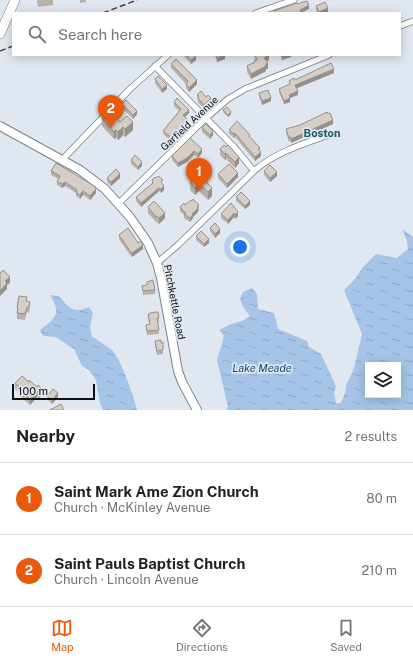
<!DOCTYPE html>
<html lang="en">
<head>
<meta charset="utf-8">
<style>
	body { margin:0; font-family:"Public Sans",sans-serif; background:#f6f6f6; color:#202124 }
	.controls { position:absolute; right:12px; bottom:12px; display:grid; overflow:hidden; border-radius:0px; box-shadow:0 2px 10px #0003 }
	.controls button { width:36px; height:36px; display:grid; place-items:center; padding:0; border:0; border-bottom:1px solid #e0e0e0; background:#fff; color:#202124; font:20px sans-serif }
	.scale { position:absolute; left:12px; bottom:10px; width:83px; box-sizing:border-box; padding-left:4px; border:2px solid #0d1012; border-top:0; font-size:11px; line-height:14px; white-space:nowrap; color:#0d1012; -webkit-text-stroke:3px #e1e7f0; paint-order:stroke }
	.you { position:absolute; left:240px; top:247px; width:14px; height:14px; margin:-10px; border:3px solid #fff; border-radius:50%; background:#1a73e8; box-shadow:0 0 0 6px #1a73e833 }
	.badge { display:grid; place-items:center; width:26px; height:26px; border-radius:50%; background:#ea580c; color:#fff; font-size:13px; font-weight:700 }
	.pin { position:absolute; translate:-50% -33px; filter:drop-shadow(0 1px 2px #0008) }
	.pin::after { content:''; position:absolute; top:21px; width:14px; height:12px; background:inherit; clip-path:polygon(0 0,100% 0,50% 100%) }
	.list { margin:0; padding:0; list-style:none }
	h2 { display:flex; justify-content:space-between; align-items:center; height:52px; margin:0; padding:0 16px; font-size:17px }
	h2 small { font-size:13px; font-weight:400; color:#757577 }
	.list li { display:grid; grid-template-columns:26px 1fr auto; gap:12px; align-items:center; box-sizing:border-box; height:72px; padding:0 16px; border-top:1px solid #e0e0e0 }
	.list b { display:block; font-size:15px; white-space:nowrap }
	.list p { margin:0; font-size:13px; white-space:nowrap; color:#757577 }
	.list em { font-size:13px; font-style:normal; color:#757577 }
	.icon { flex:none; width:22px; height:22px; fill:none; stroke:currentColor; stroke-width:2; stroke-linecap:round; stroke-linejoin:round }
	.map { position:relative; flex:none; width:413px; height:410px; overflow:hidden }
	.search { position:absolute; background:#fff; box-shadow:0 2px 10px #0003; left:12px; right:12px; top:12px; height:44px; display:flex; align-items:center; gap:10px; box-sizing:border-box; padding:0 14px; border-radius:0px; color:#757577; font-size:15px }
	.sheet { height:196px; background:#fff }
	nav { display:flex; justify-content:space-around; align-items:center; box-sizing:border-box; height:56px; border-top:1px solid #e0e0e0; background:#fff; font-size:11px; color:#757577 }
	nav a { display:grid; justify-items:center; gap:2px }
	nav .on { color:#ea580c }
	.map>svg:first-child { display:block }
	.water { fill:url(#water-ripples); fill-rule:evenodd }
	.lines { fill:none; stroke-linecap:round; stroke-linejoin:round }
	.street-casing { stroke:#7a8088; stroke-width:7 }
	.secondary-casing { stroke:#7a8088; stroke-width:10 }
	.primary-casing { stroke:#7a8088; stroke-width:10 }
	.street { stroke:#fff; stroke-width:5.5 }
	.secondary { stroke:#fff; stroke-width:8 }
	.primary { stroke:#fff; stroke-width:9 }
	.rail { stroke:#414548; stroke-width:1.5; stroke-dasharray:6 3; stroke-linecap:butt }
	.wall { fill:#b8b0aa }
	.shaded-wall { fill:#96908b }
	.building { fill:#d6cdc6; stroke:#96908b }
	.labels { text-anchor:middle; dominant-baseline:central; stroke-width:3.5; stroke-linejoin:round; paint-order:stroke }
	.street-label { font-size:10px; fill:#0d1012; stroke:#e1e7f0 }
	.neighbourhood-label { font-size:11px; font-weight:bold; fill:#1e595d; stroke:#e1e7f0 }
	.water-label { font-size:11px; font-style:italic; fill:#184370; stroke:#e1e7f0 }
</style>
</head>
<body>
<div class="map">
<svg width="413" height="410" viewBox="0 0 413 410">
	<defs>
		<pattern id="water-ripples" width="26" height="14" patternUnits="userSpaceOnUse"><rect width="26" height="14" fill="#a5c4e7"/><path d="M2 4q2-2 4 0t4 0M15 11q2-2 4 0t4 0" fill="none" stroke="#8da7c5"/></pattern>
	</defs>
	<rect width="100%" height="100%" fill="#e1e7f0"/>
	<path class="water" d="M402 229 413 237V410H226L228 407 217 360 224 336 219 330 231 324 242 321 250 316 243 307 240 299 243 292 252 288 257 294 258 309 274 313 278 329 307 341 309 347 321 354 336 386 334 393 336 403H341L346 390V386L354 368 362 334 344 290 355 279 363 267 376 254 397 258 408 249 407 241ZM368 365H398V395H368Z
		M50 295 59 296C69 308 73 314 89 307L93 313 90 327 92 336C98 341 106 345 112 350 120 357 135 399 137 410H103L100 403 96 380 89 370 82 366 74 349 56 337 43 336 40 330C57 318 61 313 50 295Z"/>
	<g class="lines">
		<defs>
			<path id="street" d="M256 13 294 0
				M400 26 413 21
				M155 66 235 148 254 171
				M62 160 130 89 168 55
				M118 204 206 118 228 99 245 89 329 55
				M157 263 178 245 254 171C276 152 303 144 331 134"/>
			<path id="secondary" d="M0 126 80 170 105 189 130 217 148 243 157 263 161 278 178 371 182 382 197 410"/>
			<path id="primary" d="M0 34 15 0"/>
		</defs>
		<use href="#street" class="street-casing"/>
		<use href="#secondary" class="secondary-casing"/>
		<use href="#primary" class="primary-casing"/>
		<use href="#street" class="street"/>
		<use href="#secondary" class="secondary"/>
		<use href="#primary" class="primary"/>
		<path class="rail" d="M103 13 137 0
			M0 51 13 46"/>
	</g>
	<path class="wall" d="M37 0H53V5L38 7Z
		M80 0H86V2L80 3Z
		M316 6 328 12 325 13H317L316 9Z
		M183 55H195L196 60 191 64Z
		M215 55H225V59L217 62Z
		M255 55 269 60 267 62 268 69H266V71L251 79 247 72V66L254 62Z
		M280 55H291V57L282 60Z
		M171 64 197 84 189 92 186 88V84L171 68Z
		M334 73 297 88 298 95 290 98V102L284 104 279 92V89L289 85V81Z
		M155 79 167 89 162 93 155 83Z
		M259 93 271 101 262 105 259 97Z
		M197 95 211 102 204 109 198 102Z
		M174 102 189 113 185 117 187 123 186 124V127L171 141 163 134V131L179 111 174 106Z
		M122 104 137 114 133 119 122 108Z
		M223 110 231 114 228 117 223 112Z
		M102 118 120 122 133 130 125 137 123 135 118 140 116 138 114 139 102 126Z
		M333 124 291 143V141L289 142 286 133V129Z
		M202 128 213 135 210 139 202 132Z
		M229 130 250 137 260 150 261 156 255 161 235 137 234 138 229 134Z
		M224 145 239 163 235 168 226 159 225 160 220 155V149Z
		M202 149V153L198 158 194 155 187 162 178 167 172 160V156Z
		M131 160 142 166 138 170 131 164Z
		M51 171 96 187V193L90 200 83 195 80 199 76 196V193L65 186 62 188 57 185V182L58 179 51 175Z
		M264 171 277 176 270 182 264 175Z
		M199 174 212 196 208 200 199 191 195 195 190 190V182Z
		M218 174 238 177 227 188 218 178Z
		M107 178H120L111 186 107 182Z
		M152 180 163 184 164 190 161 193 159 191 141 207 136 201V197L152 184Z
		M236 197 250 205 245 209 236 201Z
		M231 203 238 216 235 219 234 217 228 224 221 218V214Z
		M185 205 199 209 198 210V212L193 217V218L190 222 184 218V215L180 211V207Z
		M148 207 165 218 159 224 156 222 148 213Z
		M210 228 220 233 215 238 210 231Z
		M119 235 138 243 143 249 132 257 130 255 119 239Z
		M196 236 209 243 204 247 196 240Z
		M147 282 155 290V294L143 295 142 286 147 285Z
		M27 302 30 308 29 313 27 312 25 320 17 319V308Z
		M148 314 159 317V321L158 322 159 334 147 335 146 325 149 324Z
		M155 341 161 343 163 342V354L157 355 155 345Z
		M22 376 42 394 39 399 37 397 30 405 19 395V392L15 389V383Z
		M47 396 58 397 52 404 47 399Z"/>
	<path class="shaded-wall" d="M309 5V9L301 13 300 10Z
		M328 8V12L325 13H319V12Z
		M225 55V59L217 62V58Z
		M269 55V60L264 63V58Z
		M286 55H291V57L282 60V56Z
		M196 56V60L191 64V60Z
		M268 63V69H266V71L251 79V74Z
		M334 69V73L295 89V85Z
		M197 80V84L189 92V88Z
		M167 85V89L162 93V89Z
		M298 91V95L290 98V102L284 104V101L289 95Z
		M211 98V102L204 109V105Z
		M271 98V101L262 105V101Z
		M189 110V113L183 119V115Z
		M137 111V114L133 119V115Z
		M231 112V114L228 117V115Z
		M187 119V123L186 124V127L171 141V137Z
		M333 120V124L291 143V139Z
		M133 122V130L125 137V129Z
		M123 127V135L118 140V132Z
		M116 130V138L114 139V132Z
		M213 131V135L210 139V135Z
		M235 133V137L234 138V134Z
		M202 149V153L198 158V154Z
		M194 151V155L187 162 178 167V163Z
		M261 152V156L255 161V157Z
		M226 153V159L225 160V154Z
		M239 157V163L235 168V162Z
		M142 162V166L138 170V167Z
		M277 172V176L270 182V178Z
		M238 173V177L227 188V184Z
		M120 174V178L111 186V182Z
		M65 182V186L62 188V184Z
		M199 184V191L195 195V188Z
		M164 186V190L161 193V189Z
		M96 187V193L90 200V196Z
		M159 188V191L141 207V203Z
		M212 188V196L208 200V192Z
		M83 191V195L80 199V195Z
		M250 201V205L245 209V206Z
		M199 205 198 212 193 217V218L190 222V218L192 214Z
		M238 212V216L235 219V215Z
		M165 213V218L159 224V218Z
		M234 213V217L228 224V220Z
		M220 229V233L215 238V234Z
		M209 239V243L204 247V244Z
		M143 245V249L132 257V253Z
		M10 277V283L7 285V289L0 296V291L5 281Z
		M42 389V394L39 399V393Z
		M37 391V397L30 405V399Z
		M58 393V397L52 404V400Z"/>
	<path class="building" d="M307 1 309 5 300 10 301 13H274V11L297 3V4Z
		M325 2 328 8 319 12 316 6Z
		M186 55H195L196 56 191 60Z
		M216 55H225L217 58Z
		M255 55H269L264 58 268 63 266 64V66L251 74 247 66 255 62 254 61 257 60Z
		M176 59 197 80 189 88 186 84 188 81 171 64Z
		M331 63 334 69 295 85 298 91 289 95 290 98 284 101 279 89 290 84 289 81 294 78 295 80Z
		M158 76 167 85 162 89 155 79Z
		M268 90 271 98 262 101 259 93Z
		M201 91 206 97 208 95 211 98 204 105 198 98 199 96 197 95Z
		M177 98 189 110 183 115 187 119 185 121 186 123 171 137 163 131 181 109 174 102Z
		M126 100 137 111 133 115 122 104Z
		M227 107 231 112 228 115 223 110Z
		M110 111 120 122 127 116 133 122 125 129 123 127 118 132 116 130 114 132 102 118Z
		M327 112 328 114 330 113 333 120 291 139V137L289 138 286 129 300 125Z
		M237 121 250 135 249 136 260 148 258 149 261 152 255 157 235 133 234 134 229 130Z
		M206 124 213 131 210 135 202 128Z
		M190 138 202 149 198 154 194 151 187 158 178 163 172 156Z
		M224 145 226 147 228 145 239 157 235 162 226 153 225 154 220 149Z
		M135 155 142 162 138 167 131 160Z
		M56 163 96 187 95 188 96 189 90 196 83 191 80 195 76 193 77 190 65 182 62 184 57 182 60 176 51 171Z
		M229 164 238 173 227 184 218 174Z
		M270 165 277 172 270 178 264 171Z
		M116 169 120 174 111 182 107 178Z
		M199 174 212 188 208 192 199 184 195 188 190 182Z
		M158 176 163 180 161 182 164 186 161 189 159 188 141 203 136 197 153 183 152 180 155 177 156 178Z
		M241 192 250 201 245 206 236 197Z
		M193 199 199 205 197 207 198 208 192 214 193 215 190 218 184 214 186 213 180 207 184 203 185 205 191 200 192 201Z
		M154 201 165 213 159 218 156 216V217L148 207Z
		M231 203 238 212 235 215 234 213 228 220 221 214Z
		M215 223 220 229 215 234 210 228Z
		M128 228 138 243 141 241 143 245 132 253 130 251 119 235Z
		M201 231 209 239 204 244 196 236Z
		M3 270 10 277 5 281 7 283 0 291V273Z
		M153 280 155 290 143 291 142 286 147 285V282Z
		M19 296 27 297 26 301 30 302 29 307H27L25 314 17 313 18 309 17 308Z
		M156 312H158L159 317 157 318 159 330 147 331 146 325 150 324 148 314H150V313Z
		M161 340V343L163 342V350L157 351 155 341Z
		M22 376 29 382V380L37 387 38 385 42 389 39 393 37 391 30 399 19 390 21 388 15 383Z
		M53 389 58 393 52 400 47 396Z
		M61 404 64 410H50Z"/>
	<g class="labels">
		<g class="street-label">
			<text transform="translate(189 123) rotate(-43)">Garfield Avenue</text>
			<text transform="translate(175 302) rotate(79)">Pitchkettle Road</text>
		</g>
		<g class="neighbourhood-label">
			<text x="322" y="133">Boston</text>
		</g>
		<g class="water-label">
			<text x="262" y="368">Lake Meade</text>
		</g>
	</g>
</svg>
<div class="controls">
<button><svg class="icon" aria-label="layers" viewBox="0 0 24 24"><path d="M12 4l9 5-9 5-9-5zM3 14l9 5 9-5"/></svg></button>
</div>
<div class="scale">100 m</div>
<div class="you"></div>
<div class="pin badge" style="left:199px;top:191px">1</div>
<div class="pin badge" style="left:111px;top:128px">2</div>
<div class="search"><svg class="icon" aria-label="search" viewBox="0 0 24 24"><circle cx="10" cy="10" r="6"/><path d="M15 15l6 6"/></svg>Search here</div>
</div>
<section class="sheet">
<h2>Nearby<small>2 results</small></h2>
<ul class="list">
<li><span class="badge">1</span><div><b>Saint Mark Ame Zion Church</b><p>Church · McKinley Avenue</p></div><em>80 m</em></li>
<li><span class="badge">2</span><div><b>Saint Pauls Baptist Church</b><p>Church · Lincoln Avenue</p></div><em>210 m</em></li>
</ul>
</section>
<nav>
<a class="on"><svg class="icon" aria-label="map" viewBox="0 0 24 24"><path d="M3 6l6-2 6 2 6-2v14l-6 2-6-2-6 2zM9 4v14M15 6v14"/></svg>Map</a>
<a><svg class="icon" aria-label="directions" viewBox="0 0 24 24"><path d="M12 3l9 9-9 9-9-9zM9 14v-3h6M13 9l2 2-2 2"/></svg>Directions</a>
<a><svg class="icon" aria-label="saved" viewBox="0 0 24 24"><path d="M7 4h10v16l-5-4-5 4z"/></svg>Saved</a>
</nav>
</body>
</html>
